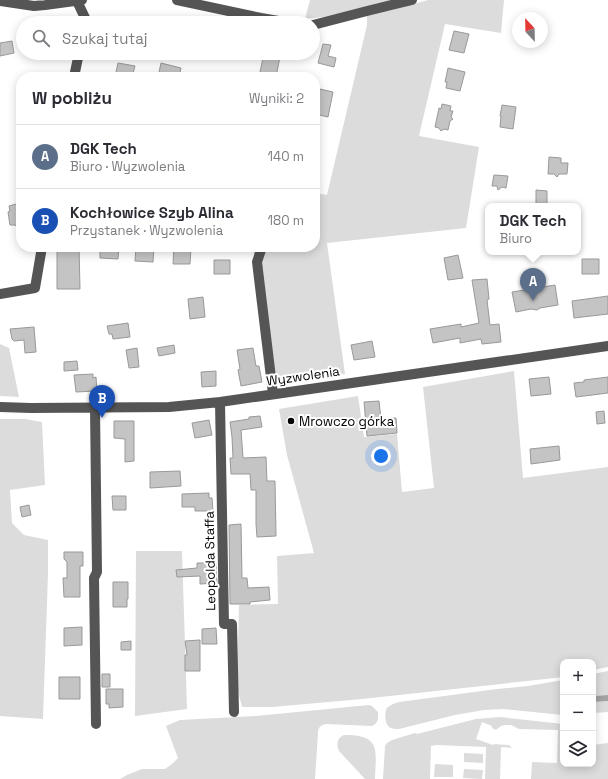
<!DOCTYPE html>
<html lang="pl">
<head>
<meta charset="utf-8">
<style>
	body { margin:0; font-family:"Space Grotesk",sans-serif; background:#f2f2f3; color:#2b2b33 }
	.controls { position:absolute; right:12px; bottom:12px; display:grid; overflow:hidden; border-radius:8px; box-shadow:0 2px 10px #0003 }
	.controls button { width:36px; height:36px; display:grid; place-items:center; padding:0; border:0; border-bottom:1px solid #e1e1e2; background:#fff; color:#2b2b33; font:20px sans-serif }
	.compass { position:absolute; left:512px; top:12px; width:36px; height:36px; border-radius:50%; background:#fff; box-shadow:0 2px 10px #0003; rotate:338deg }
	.you { position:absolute; left:381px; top:456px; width:14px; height:14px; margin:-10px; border:3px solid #fff; border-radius:50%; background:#1a73e8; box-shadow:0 0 0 6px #1a73e833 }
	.badge { display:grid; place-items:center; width:26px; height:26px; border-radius:50%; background:#000; color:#fff; font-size:13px; font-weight:700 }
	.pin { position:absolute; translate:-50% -33px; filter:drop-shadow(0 1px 2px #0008) }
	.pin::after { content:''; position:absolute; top:21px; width:14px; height:12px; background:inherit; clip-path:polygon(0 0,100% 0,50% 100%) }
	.popup { position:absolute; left:485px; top:203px; width:96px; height:52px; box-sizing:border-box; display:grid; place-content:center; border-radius:8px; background:#fff; filter:drop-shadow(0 1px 3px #0005); font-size:13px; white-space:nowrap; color:#7c7c81 }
	.popup b { font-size:15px; color:#2b2b33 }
	.popup::after { content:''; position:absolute; left:50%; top:100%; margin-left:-8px; border:8px solid transparent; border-top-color:#fff }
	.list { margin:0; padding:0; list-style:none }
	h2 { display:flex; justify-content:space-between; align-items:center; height:52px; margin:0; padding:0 16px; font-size:17px }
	h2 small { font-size:13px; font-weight:400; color:#7c7c81 }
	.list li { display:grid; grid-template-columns:26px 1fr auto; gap:12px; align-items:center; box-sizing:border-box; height:64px; padding:0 16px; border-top:1px solid #e1e1e2 }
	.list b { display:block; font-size:15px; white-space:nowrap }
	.list p { margin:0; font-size:13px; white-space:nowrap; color:#7c7c81 }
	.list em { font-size:13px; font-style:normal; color:#7c7c81 }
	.icon { flex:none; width:22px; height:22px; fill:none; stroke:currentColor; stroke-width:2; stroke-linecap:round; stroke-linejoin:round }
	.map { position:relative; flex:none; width:608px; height:779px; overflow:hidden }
	.search { position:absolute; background:#fff; box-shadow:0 2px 10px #0003; left:16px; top:16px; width:304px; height:44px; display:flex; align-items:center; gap:10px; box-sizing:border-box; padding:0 14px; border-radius:22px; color:#7c7c81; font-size:15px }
	.panel { position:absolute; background:#fff; box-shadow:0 2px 10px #0003; left:16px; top:72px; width:304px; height:180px; border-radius:16px }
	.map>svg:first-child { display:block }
	.green { fill:#dcdcdc }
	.water { fill:#a3a3a3 }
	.building { fill:#c4c4c4; stroke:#999 }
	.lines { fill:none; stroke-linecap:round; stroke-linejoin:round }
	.minor { stroke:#555; stroke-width:10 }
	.poi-dot { fill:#000; stroke:#fff; stroke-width:1.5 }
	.labels { text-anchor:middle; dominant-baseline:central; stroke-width:4; stroke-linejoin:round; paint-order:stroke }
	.street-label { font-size:13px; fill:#000; stroke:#fff }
	.poi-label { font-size:13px; fill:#000; stroke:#fff; text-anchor:start }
</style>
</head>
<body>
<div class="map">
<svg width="608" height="779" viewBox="0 0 608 779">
	<rect width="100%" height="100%" fill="#fff"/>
	<path class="green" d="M310 0H393L324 17 305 19Z
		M428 0H504L501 33 445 24 419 136 479 147 466 228 327 243 345 374 270 385 253 247H315V193L327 195 367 25V15L392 10Z
		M0 344 9 348 19 397 0 396Z
		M514 371 523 478 608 467V667L593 670V662H563V677L555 678 362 699 272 707H242L237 687 239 605 278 604 277 556 314 553 287 455 279 409 358 396 364 437 397 434 402 492 434 488 423 387Z
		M0 419H25L42 422 45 485 10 490 12 523 24 535 48 540V573L43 719 0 716Z
		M136 551H182L187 709 135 716Z
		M608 671V695L593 696V674Z
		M563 680V715L503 709 484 710 455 715 399 729C396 729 392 729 389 727 385 723 384 712 387 708 390 705 395 703 399 702L497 689 528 686Z
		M608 701V712L593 713V702Z
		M369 705 372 706 378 712C378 718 379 723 372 726L326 724C321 725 318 727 318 733L315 779H120L127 775 142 769H165L172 764 178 758 166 726 180 720 256 716Z
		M500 717 563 724V764H593V745L608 743V779H531L532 762 557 763 558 730 519 729 511 725H505L501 726 496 730 492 728V726L482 722 476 739 493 745H494L493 744 509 745 512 748 501 747 500 779H485L486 747 436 745 431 746 430 779H383L385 746 387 743 392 740 415 733 417 734 476 719Z
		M344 735C381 735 376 749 375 779H365L339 751C336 744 337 738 344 735Z
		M464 753 483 754V763L464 762Z
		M435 764 453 765V777H434Z
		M464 769 483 770 482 779 463 778Z"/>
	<path class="water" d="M608 695V701L593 702V696Z"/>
	<path class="building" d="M454 31 469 34 464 53 449 50Z
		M12 41 14 53 0 56V43Z
		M323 44 331 45 328 56 336 58 334 67 318 63Z
		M264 53 280 57 276 77H259Z
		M118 63 135 66 132 77H115Z
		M161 63 181 68 179 77H158Z
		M448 68 465 72 460 91 446 88 447 82H445Z
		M320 89 333 92 328 117 315 114Z
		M442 104 451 106 450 111H453L451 117 453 119 450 121 448 130 444 129 441 131 439 128 435 127 439 108 441 109Z
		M502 105 516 107 513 129 500 127 501 116H500Z
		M549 157 561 158V163H568L567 174H559L557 177 554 174H548Z
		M494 175 508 176 506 188 502 187 498 190 497 186H492Z
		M536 190 547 191V206H536Z
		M20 203 21 208V231L15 225H10L8 212 10 211 9 206Z
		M58 247H79L80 289H57V248Z
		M100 247H119L118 259 100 258Z
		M136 247H154L153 262 135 261Z
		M174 247H191L190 264H173Z
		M458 255 463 278 448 280 444 258Z
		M582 259H599V274H582Z
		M214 260H230V274H214Z
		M487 279 489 299 487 300 490 325 499 324 501 342 482 344 481 339 460 343V338L433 343 430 329 461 324V327L479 323 472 280Z
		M555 285 558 305 540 308 537 310 531 309 516 312 512 292Z
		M608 296V314L574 318 572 301Z
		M203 297 205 317 190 319 188 299Z
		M128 323 130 337 113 339 112 334H109L107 326Z
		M34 327 36 352 25 353 24 340 14 341 12 339 10 329Z
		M372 341 375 357 354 360 351 345Z
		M174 345 175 353 159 356 157 348Z
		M137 348 139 367 129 368 126 350Z
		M253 348 256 366H259L262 382 241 386 238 370 240 369 237 350Z
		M77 361 78 370 64 371V362Z
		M216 371V386L202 387 201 372Z
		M93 374V378L96 377 97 391 76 392 74 375Z
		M549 377 551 394 531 396 529 379Z
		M608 377V393L576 397 574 383 584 382V380Z
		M379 401 381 419 396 418 397 433 367 436 364 402Z
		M604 411 605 423 597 424 596 412Z
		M260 416 262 427 241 430 243 458 266 457 267 481H275L276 536 257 537 256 524V490H251L250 474H231L230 458H233L232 437 230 422 249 419V417Z
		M209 420 212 435 195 438 192 423Z
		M114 421H134V461L125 462V439L114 438Z
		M559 446 560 460 531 464 530 449Z
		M180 471 181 486 150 488V472Z
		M209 493V498H212L213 511H195V507H182V494Z
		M112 496H126V510H113Z
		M29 505 31 515 22 517 20 507Z
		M241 524 242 578H247L248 588 269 587 270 600 250 602V604H230L229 525Z
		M64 552H83V566H80V597H64L63 578H67V562L64 559Z
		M197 563H216L217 583 200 584V576L177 577 176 570 197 568Z
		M113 582H128V599H127V607H113Z
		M82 627V645L64 646V628Z
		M216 628 217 644H202V629Z
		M200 640V671H185V655H187L185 641Z
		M131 641V650H121V642Z
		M102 674H110V687H102Z
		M59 677H80V699H59Z
		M106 689H123V707L109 708V704H106Z"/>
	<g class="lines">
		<path class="minor" d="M177 0 261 18 290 23
			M0 1 34 6 45 5 82 0
			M77 1 86 20 85 23
			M313 25 367 11 412 0
			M74 77 79 53
			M262 247 257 262 273 394
			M0 294 35 288 42 247
			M220 402 224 624H232L234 712
			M0 407 31 408 169 407 220 402 608 346
			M95 408 97 572 94 578 96 724"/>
	</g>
	<circle class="poi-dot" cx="291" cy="421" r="4"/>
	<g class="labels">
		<g class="street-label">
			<text transform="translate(303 376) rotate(-8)">Wyzwolenia</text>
			<text transform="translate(210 561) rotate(-91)">Leopolda Staffa</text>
		</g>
		<g class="poi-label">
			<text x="299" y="421">Mrowczo górka</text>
		</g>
	</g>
</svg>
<div class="controls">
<button>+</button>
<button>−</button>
<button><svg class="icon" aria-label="layers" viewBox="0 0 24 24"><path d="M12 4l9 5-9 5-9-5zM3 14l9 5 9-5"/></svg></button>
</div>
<svg class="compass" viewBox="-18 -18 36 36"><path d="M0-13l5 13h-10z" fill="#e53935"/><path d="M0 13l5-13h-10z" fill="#7c7c81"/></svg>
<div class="you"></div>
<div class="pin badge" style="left:533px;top:301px;background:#5c6f8a">A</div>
<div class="popup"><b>DGK Tech</b>Biuro</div>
<div class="pin badge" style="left:102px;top:418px;background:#1a4fb4">B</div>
<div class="search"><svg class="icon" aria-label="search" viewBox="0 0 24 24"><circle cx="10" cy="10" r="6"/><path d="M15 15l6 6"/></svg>Szukaj tutaj</div>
<section class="panel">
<h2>W pobliżu<small>Wyniki: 2</small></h2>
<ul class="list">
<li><span class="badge" style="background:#5c6f8a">A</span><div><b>DGK Tech</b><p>Biuro · Wyzwolenia</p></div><em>140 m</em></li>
<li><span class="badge" style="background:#1a4fb4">B</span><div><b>Kochłowice Szyb Alina</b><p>Przystanek · Wyzwolenia</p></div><em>180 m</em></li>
</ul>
</section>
</div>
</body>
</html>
